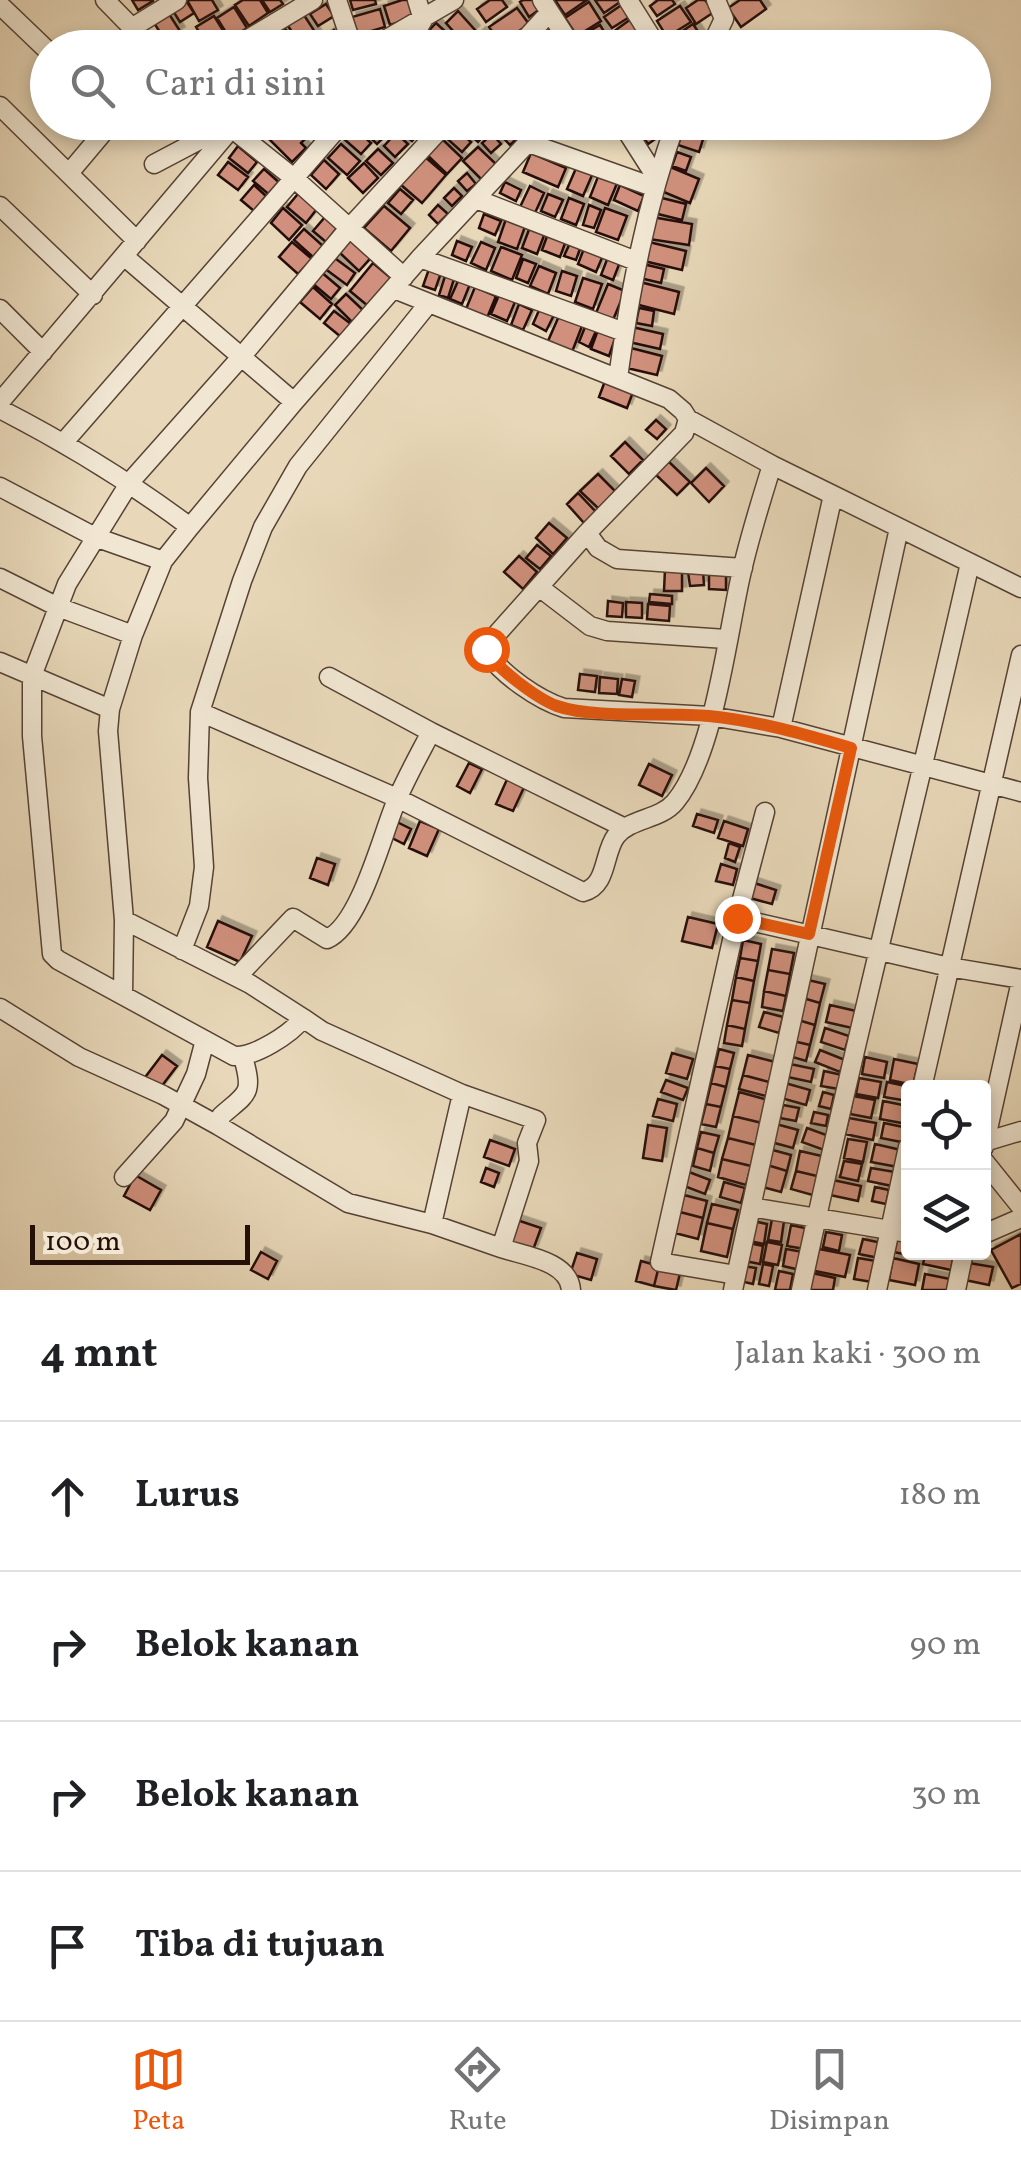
<!DOCTYPE html>
<html lang="id">
<head>
<meta charset="utf-8">
<style>
	body { margin:0; font-family:Vollkorn,serif; background:#f2f2f2; color:#202124 }
	.controls { position:absolute; right:30px; bottom:30px; display:grid; overflow:hidden; border-radius:10px; box-shadow:0 5px 15px #0003 }
	.controls button { width:90px; height:90px; display:grid; place-items:center; padding:0; border:0; border-bottom:2px solid #e0e0e0; background:#fff; color:#202124; font:50px sans-serif }
	.scale { position:absolute; left:30px; bottom:25px; width:220px; box-sizing:border-box; padding-left:10px; border:5px solid #251008; border-top:0; font-size:28px; line-height:35px; white-space:nowrap; color:#251008; -webkit-text-stroke:8px #f0e6d2; paint-order:stroke }
	.stop { position:absolute; width:30px; height:30px; margin:-22px; border:8px solid #ea580c; border-radius:50%; background:#fff }
	.stop.end { background:#ea580c; border-color:#fff; box-shadow:0 2px 10px #0008 }
	.list { margin:0; padding:0; list-style:none }
	h2 { display:flex; justify-content:space-between; align-items:center; height:130px; margin:0; padding:0 40px; font-size:42px }
	h2 small { font-size:32px; font-weight:400; color:#757577 }
	.list li { display:grid; grid-template-columns:65px 1fr auto; gap:30px; align-items:center; box-sizing:border-box; height:150px; padding:0 40px; border-top:2px solid #e0e0e0 }
	.list b { display:block; font-size:38px; white-space:nowrap }
	.list em { font-size:32px; font-style:normal; color:#757577 }
	.icon { flex:none; width:55px; height:55px; fill:none; stroke:currentColor; stroke-width:2; stroke-linecap:round; stroke-linejoin:round }
	.map { position:relative; flex:none; width:1021px; height:1290px; overflow:hidden }
	.search { position:absolute; background:#fff; box-shadow:0 5px 15px #0003; left:30px; right:30px; top:30px; height:110px; display:flex; align-items:center; gap:25px; box-sizing:border-box; padding:0 35px; border-radius:55px; color:#757577; font-size:38px }
	.sheet { height:730px; background:#fff }
	nav { display:flex; justify-content:space-around; align-items:center; box-sizing:border-box; height:140px; border-top:2px solid #e0e0e0; background:#fff; font-size:28px; color:#757577 }
	nav a { display:grid; justify-items:center; gap:5px }
	nav .on { color:#ea580c }
	.map>svg:first-child { display:block }
	.building { fill:#d0907d; stroke:#251008; stroke-width:2.5; filter:url(#shadow) }
	.lines { fill:none; stroke-linecap:round; stroke-linejoin:round }
	.street-casing { stroke:#564234; stroke-width:21 }
	.street { stroke:#f0e6d2; stroke-width:18 }
	.route { stroke:#ea580c; stroke-width:12 }
</style>
</head>
<body>
<div class="map">
<svg width="1021" height="1290" viewBox="0 0 1021 1290">
	<defs>
		<filter id="shadow"><feDropShadow dx="4.5" dy="-4.5" stdDeviation="0" flood-color="#0004"/></filter>
	</defs>
	<rect width="100%" height="100%" fill="#e8d8b9"/>
	<filter id="stains"><feTurbulence type="fractalNoise" baseFrequency=".002" numOctaves="4"/><feColorMatrix values="0 0 0 0 .2 0 0 0 0 .09 0 0 0 0 .02 0 0 0 .5 -.17"/></filter>
	<radialGradient id="worn" r=".72"><stop offset=".6" stop-color="#630" stop-opacity="0"/><stop offset="1" stop-color="#630" stop-opacity=".3"/></radialGradient>
	<path class="building" d="M132 0H153V1L138 10Z
		M187 0H212L218 10 199 21Z
		M243 0H260L268 13 249 26 235 5Z
		M262 0H280L283 4 270 12Z
		M350 0H375L376 4 353 10Z
		M402 0H410L416 17 390 25 384 6Z
		M490 0H502L507 7 486 22 477 9Z
		M523 0H538L543 7 529 17 520 2Z
		M555 0H587L565 15Z
		M595 0H623L604 13Z
		M658 0H672L675 4 657 16 650 6Z
		M698 0H705L714 12 696 24 686 8Z
		M740 0H760L766 9 741 27 728 8Z
		M187 2 194 13 180 22 173 11Z
		M589 2 601 21 577 36 565 18Z
		M326 4 334 16 318 26 310 14Z
		M623 4 631 16 612 28 604 17Z
		M680 6 691 22 667 37 657 21Z
		M234 7 247 28 230 39 217 18Z
		M517 8 529 24 501 44 489 27Z
		M380 9 385 27 358 35 352 17Z
		M458 11 475 30 462 41 446 23Z
		M302 12 317 35 301 45 286 23Z
		M169 14 180 31 165 40 154 23Z
		M214 16 229 40 217 48H209L196 27Z
		M631 19 644 38 624 48 613 32Z
		M436 23 463 48H434L423 37Z
		M282 24 298 48H273L265 35Z
		M549 24 560 33 546 48 536 39Z
		M693 24 705 42 697 48H676L671 39Z
		M600 25 608 38 591 48 583 35Z
		M334 30 347 48H325L320 40Z
		M481 32 497 48 467 46Z
		M199 36 205 48H187L185 44Z
		M359 122H386L392 129 377 144 357 125Z
		M409 122H417L423 128 412 141 401 132Z
		M486 122 491 127 478 142 457 123Z
		M506 122H513L523 133 510 145 497 131Z
		M560 122H578V123L567 135 557 126Z
		M645 122H657L664 133 648 144 637 128Z
		M687 122H712L709 132 686 125Z
		M451 124 471 142 462 152 442 134Z
		M284 125 304 140 301 143 306 148 292 162 270 140Z
		M355 128 371 143 361 154 344 139Z
		M683 130 704 136 699 152 678 145Z
		M396 133 408 144 395 157 384 146Z
		M492 134 501 144 491 153 482 143Z
		M439 136 462 158 447 174 424 152Z
		M341 144 360 161 347 175 328 158Z
		M238 146 257 162 248 173 229 158Z
		M478 147 498 166 483 181 463 161Z
		M378 149 393 163 381 175 366 161Z
		M677 152 691 157 686 171 672 166Z
		M531 153 566 168 558 187 523 172Z
		M424 156 446 175 422 203 400 184Z
		M324 160 339 174 326 189 311 175Z
		M228 162 248 177 238 190 218 175Z
		M364 163 378 178 363 193 348 178Z
		M577 166 593 173 583 196 567 189Z
		M668 166 699 179 690 203 659 190Z
		M264 169 282 185 272 197 253 181Z
		M467 173 476 184 467 191 458 181Z
		M599 174 618 181 608 205 590 197Z
		M505 182 521 190 516 201 500 193Z
		M254 185 266 196 254 211 241 200Z
		M620 185 644 196 638 211 614 200Z
		M530 186 544 193 535 213 520 207Z
		M454 188 462 196 452 206 444 198Z
		M302 189 320 205 306 223 287 207Z
		M400 189 413 200 401 214 388 203Z
		M548 194 563 200 555 217 541 211Z
		M658 197 686 204 682 220 654 213Z
		M569 198 584 204 576 225 561 219Z
		M438 205 448 214 438 224 429 215Z
		M589 205 601 210 594 228 583 225Z
		M384 206 410 228 391 251 364 228Z
		M283 208 302 225 289 240 271 223Z
		M605 208 627 216 618 240 596 232Z
		M484 214 501 221 495 235 479 228Z
		M507 216 526 224 517 249 498 242Z
		M325 217 337 228 326 242 313 231Z
		M652 217 692 224 689 245 649 239Z
		M530 227 545 233 537 254 522 248Z
		M304 229 323 246 313 257 294 240Z
		M549 231 567 238 560 257 542 250Z
		M355 233 376 252 359 271 339 252Z
		M457 241 472 247 466 261 452 255Z
		M571 241 581 246 576 260 564 256Z
		M292 242 312 259 298 274 279 257Z
		M481 242 495 248 486 270 471 263Z
		M649 242 686 251 682 270 644 261Z
		M585 246 604 253 596 272 578 264Z
		M501 247 522 255 512 280 491 271Z
		M332 256 355 273 347 285 324 268Z
		M608 257 620 262 613 280 601 275Z
		M523 259 536 264 528 283 516 278Z
		M373 263 391 278 368 306 350 291Z
		M643 264 664 269 661 283 640 278Z
		M430 266 442 270 435 290 423 286Z
		M539 266 556 273 548 294 530 286Z
		M320 271 340 288 331 299 311 282Z
		M562 271 577 276 571 296 556 291Z
		M445 276 454 279 448 298 439 295Z
		M583 278 602 284 593 309 575 302Z
		M459 279 470 284 462 304 450 299Z
		M640 282 679 292 674 314 635 304Z
		M608 284 625 291 613 320 596 313Z
		M313 287 332 304 320 319 300 302Z
		M475 287 496 296 487 318 466 309Z
		M346 294 364 311 353 323 335 305Z
		M499 295 515 302 507 321 491 314Z
		M519 304 532 310 523 330 511 325Z
		M540 308 554 315 546 331 533 324Z
		M639 308 654 311 652 326 636 323Z
		M334 311 351 324 341 337 324 323Z
		M559 316 582 326 572 352 548 341Z
		M585 327 596 331 589 347 579 342Z
		M632 327 663 334 660 349 629 342Z
		M598 330 616 336 609 356 591 349Z
		M631 348 662 356 657 375 627 368Z
		M605 381 633 392 627 408 599 397Z
		M656 420 666 429 657 439 646 430Z
		M625 442 643 460 629 474 611 456Z
		M667 460 690 482 677 495 654 473Z
		M706 468 724 486 709 502 691 483Z
		M598 474 616 492 599 509 580 491Z
		M578 493 596 512 584 523 567 504Z
		M549 523 567 538 553 554 536 538Z
		M537 545 551 556 540 569 526 558Z
		M519 556 537 572 523 589 504 572Z
		M665 569H682V591H664Z
		M703 571 704 585 690 586 688 572Z
		M709 572H726V590L709 589Z
		M650 594 672 596V604L649 602Z
		M608 601 623 603 622 617 607 616Z
		M626 602 642 603V618L626 617Z
		M648 604 670 606 669 621 647 619Z
		M580 674 597 676 595 692 578 690Z
		M600 677 618 679 617 694 599 693Z
		M622 679 635 681 632 697 619 695Z
		M469 763 482 769 470 793 457 786Z
		M649 764 672 775 662 796 639 785Z
		M509 775 526 783 513 811 496 804Z
		M697 814 718 820 714 833 693 826Z
		M395 821 411 829 404 844 388 836Z
		M420 821 439 829 427 856 409 848Z
		M724 821 748 829 743 846 718 838Z
		M729 843 740 847 735 862 725 858Z
		M317 858 335 864 328 885 310 878Z
		M721 864 737 869 733 885 716 881Z
		M751 882 776 890 772 904 746 897Z
		M688 917 718 924 712 948 682 941Z
		M218 921 252 936 240 962 207 947Z
		M743 940 761 944 758 961 740 958Z
		M772 949 794 953 790 974 768 970Z
		M740 958 758 961 754 981 736 977Z
		M768 970 790 974 786 996 764 991Z
		M736 977 754 981 750 1003 732 1000Z
		M808 980 825 984 820 1003 803 998Z
		M764 991 786 996 783 1011 762 1007Z
		M803 998 820 1003 815 1025 798 1020Z
		M732 1000 750 1003 745 1029 727 1025Z
		M830 1005 856 1011 852 1028 826 1022Z
		M764 1012 783 1017 779 1033 759 1027Z
		M798 1020 815 1025 810 1045 793 1041Z
		M727 1025 745 1029 742 1046 724 1043Z
		M825 1028 849 1036 845 1050 821 1042Z
		M793 1041 810 1045 806 1061 789 1056Z
		M719 1049 734 1053 730 1069 715 1066Z
		M820 1050 845 1060 840 1072 815 1062Z
		M672 1053 693 1059 687 1079 666 1073Z
		M162 1055 177 1066 158 1091 143 1080Z
		M748 1055 775 1062 769 1082 743 1075Z
		M865 1057 887 1062 884 1078 862 1074Z
		M894 1059 918 1064 913 1085 890 1080Z
		M790 1064 814 1069 811 1082 788 1077Z
		M715 1066 730 1069 726 1087 711 1083Z
		M824 1071 842 1075 839 1089 821 1086Z
		M743 1075 769 1082 766 1096 739 1089Z
		M859 1078 881 1082 878 1098 856 1094Z
		M666 1080 688 1088 683 1100 661 1092Z
		M887 1082 915 1088H908V1101L884 1097Z
		M711 1083 726 1087 721 1107 706 1104Z
		M785 1083 810 1090 806 1105 781 1098Z
		M739 1092 768 1100 762 1123 733 1116Z
		M823 1092 834 1095 831 1109 819 1106Z
		M853 1096 875 1100 871 1118 850 1114Z
		M658 1099 677 1104 673 1121 653 1116Z
		M883 1101 908 1106 907 1124 880 1119Z
		M706 1104 721 1107 716 1127 701 1124Z
		M783 1105 799 1108 796 1121 780 1118Z
		M814 1112 828 1115 826 1126 811 1123Z
		M733 1116 762 1123 756 1145 728 1138Z
		M849 1118 876 1123 873 1140 845 1134Z
		M884 1123 908 1128 906 1143 881 1138Z
		M776 1124 798 1130 793 1148 771 1142Z
		M648 1125 667 1128 662 1161 643 1158Z
		M807 1128 829 1136 824 1150 802 1142Z
		M701 1132 719 1136 714 1153 697 1148Z
		M728 1138 756 1145 751 1166 722 1159Z
		M848 1139 867 1142 863 1162 844 1158Z
		M490 1140 515 1149 509 1166 484 1157Z
		M875 1144 901 1150 898 1167 871 1162Z
		M697 1148 714 1153 710 1171 693 1166Z
		M769 1149 791 1155 787 1171 764 1164Z
		M800 1151 826 1157 821 1177 796 1171Z
		M722 1159 751 1166 746 1185 718 1177Z
		M844 1161 862 1164 858 1181 840 1177Z
		M764 1164 787 1171 781 1192 759 1186Z
		M486 1168 499 1173 494 1187 481 1182Z
		M871 1168 895 1172 892 1186 868 1181Z
		M796 1171 821 1177 816 1196 791 1189Z
		M689 1172 710 1180 705 1194 684 1186Z
		M135 1175 161 1190 150 1210 124 1196Z
		M833 1180 861 1186 858 1201 830 1195Z
		M724 1182 745 1188 741 1203 720 1197Z
		M875 1187 889 1190 886 1204 872 1201Z
		M684 1195 707 1201 703 1218 680 1212Z
		M712 1204 738 1210 733 1229 707 1223Z
		M680 1212 703 1218 698 1239 675 1233Z
		M514 1219 541 1228 533 1250 507 1241Z
		M772 1219 784 1221 781 1242 768 1240Z
		M753 1221 767 1224 764 1244 749 1241Z
		M707 1223 733 1229 727 1257 701 1251Z
		M791 1225 809 1229 805 1249 787 1246Z
		M826 1232 842 1235 839 1251 823 1247Z
		M1021 1234V1284L1012 1288 991 1250Z
		M896 1237 908 1239V1252H922L921 1257 893 1252Z
		M863 1239 882 1243 879 1258 859 1254Z
		M767 1242 782 1245 778 1265 763 1262Z
		M749 1243 763 1246 760 1264 745 1261Z
		M814 1248 850 1255 845 1277 810 1270Z
		M786 1249 803 1252 800 1270 783 1266Z
		M261 1252 277 1261 268 1279 251 1270Z
		M926 1252H954L951 1270 923 1264Z
		M577 1253 597 1259 591 1280 570 1274Z
		M858 1258 876 1261 872 1282 854 1279Z
		M893 1258 919 1264 915 1285 889 1280Z
		M641 1261 659 1266 654 1286 636 1281Z
		M969 1263 993 1267 989 1285 965 1280Z
		M763 1264 773 1266 769 1286 759 1284Z
		M659 1266 681 1269 676 1290 654 1286Z
		M743 1266 756 1268 753 1284 740 1281Z
		M779 1271 793 1274 790 1290H775Z
		M812 1273 835 1278 833 1290H808Z
		M925 1274 950 1279 947 1290H922Z"/>
	<g class="lines">
		<defs>
			<path id="street" d="M105 0 152 48
				M337 0 353 48
				M542 0 573 48
				M628 0 658 48
				M0 5 48 51
				M133 27 177 0
				M233 48 313 0
				M371 48 454 0
				M407 48 423 20 417 0
				M517 48 549 13
				M710 48 724 19 716 0
				M0 106 137 241
				M621 122 656 177
				M225 123 295 179 404 277
				M529 143 653 187
				M154 164 228 125
				M70 172 112 122
				M476 199 636 261
				M0 206 93 295
				M125 257 294 402
				M420 258 624 332
				M394 289 669 399 683 411 688 419 684 433 587 533 488 644 487 653C503 675 538 700 564 708L710 716 781 728 1021 792
				M0 309 43 352
				M618 378C630 291 646 206 676 122
				M0 402 231 129 241 122
				M0 409C68 444 129 481 190 527L294 402 420 258 547 122
				M64 442 343 122
				M772 465 833 495 781 728
				M0 487 95 537 163 561
				M833 495 1021 588
				M587 533 598 548 617 559 743 568
				M0 578 58 607 133 635 110 709 108 731 124 920 123 995
				M539 587 590 626 607 631 726 639
				M133 635 163 561 190 527
				M0 662 110 709
				M329 677 431 732
				M200 712 397 798 583 892C608 886 603 853 616 836 630 818 660 820 675 802 714 755 727 636 741 575 749 538 761 501 772 465L688 419
				M737 918 949 967 1021 979
				M124 920 250 984 303 1018
				M182 950 199 906 204 867 198 778 200 712 242 581 263 527 298 466 428 304
				M237 977 293 918 327 939C360 925 382 835 396 802 406 778 419 755 431 732L625 828
				M0 1008 79 1057 163 1095 219 1126
				M243 1057C254 1095 247 1093 221 1116L219 1126 348 1203 432 1224 501 1248
				M922 1088 1021 655
				M462 1094 536 1120 527 1143 529 1161 501 1248C525 1256 569 1261 571 1290
				M984 1142 1021 1131
				M984 1147 1021 981
				M984 1161 1021 1207
				M124 1177 174 1121 196 1074 205 1040
				M751 1207 908 1233
				M432 1224 462 1094 322 1031 303 1018C291 1034 255 1057 234 1056L58 960 52 954 32 736V676L67 584 130 482 242 356 350 227 447 122
				M984 1234 1021 1218
				M736 1275 660 1262 737 918 765 812
				M733 1290 899 528
				M801 1290C853 1046 915 806 970 563
				M877 1290 908 1147
				M956 1290 964 1252"/>
		</defs>
		<use href="#street" class="street-casing"/>
		<use href="#street" class="street"/>
	</g>
	<g class="lines">
		<path class="route" d="M486 649C494 667 538 699 557 706 594 719 667 712 709 716 758 721 804 734 851 748L809 934 737 918"/>
	</g>
	<rect width="100%" height="100%" filter="url(#stains)"/>
	<rect width="100%" height="100%" fill="url(#worn)"/>
</svg>
<div class="controls">
<button><svg class="icon" aria-label="locate" viewBox="0 0 24 24"><circle cx="12" cy="12" r="6"/><path d="M12 2v4M12 18v4M2 12h4M18 12h4"/></svg></button>
<button><svg class="icon" aria-label="layers" viewBox="0 0 24 24"><path d="M12 4l9 5-9 5-9-5zM3 14l9 5 9-5"/></svg></button>
</div>
<div class="scale">100 m</div>
<div class="stop" style="left:486px;top:649px"></div>
<div class="stop end" style="left:737px;top:918px"></div>
<div class="search"><svg class="icon" aria-label="search" viewBox="0 0 24 24"><circle cx="10" cy="10" r="6"/><path d="M15 15l6 6"/></svg>Cari di sini</div>
</div>
<section class="sheet">
<h2>4 mnt<small>Jalan kaki · 300 m</small></h2>
<ul class="list">
<li><svg class="icon" aria-label="ahead" viewBox="0 0 24 24"><path d="M12 20V5M6 11l6-6 6 6"/></svg><div><b>Lurus</b></div><em>180 m</em></li>
<li><svg class="icon" aria-label="right" viewBox="0 0 24 24"><path d="M7 20v-9h11M14 6l5 5-5 5"/></svg><div><b>Belok kanan</b></div><em>90 m</em></li>
<li><svg class="icon" aria-label="right" viewBox="0 0 24 24"><path d="M7 20v-9h11M14 6l5 5-5 5"/></svg><div><b>Belok kanan</b></div><em>30 m</em></li>
<li><svg class="icon" aria-label="arrive" viewBox="0 0 24 24"><path d="M6 21V4h12l-3 4 3 4H6"/></svg><div><b>Tiba di tujuan</b></div></li>
</ul>
</section>
<nav>
<a class="on"><svg class="icon" aria-label="map" viewBox="0 0 24 24"><path d="M3 6l6-2 6 2 6-2v14l-6 2-6-2-6 2zM9 4v14M15 6v14"/></svg>Peta</a>
<a><svg class="icon" aria-label="directions" viewBox="0 0 24 24"><path d="M12 3l9 9-9 9-9-9zM9 14v-3h6M13 9l2 2-2 2"/></svg>Rute</a>
<a><svg class="icon" aria-label="saved" viewBox="0 0 24 24"><path d="M7 4h10v16l-5-4-5 4z"/></svg>Disimpan</a>
</nav>
</body>
</html>
